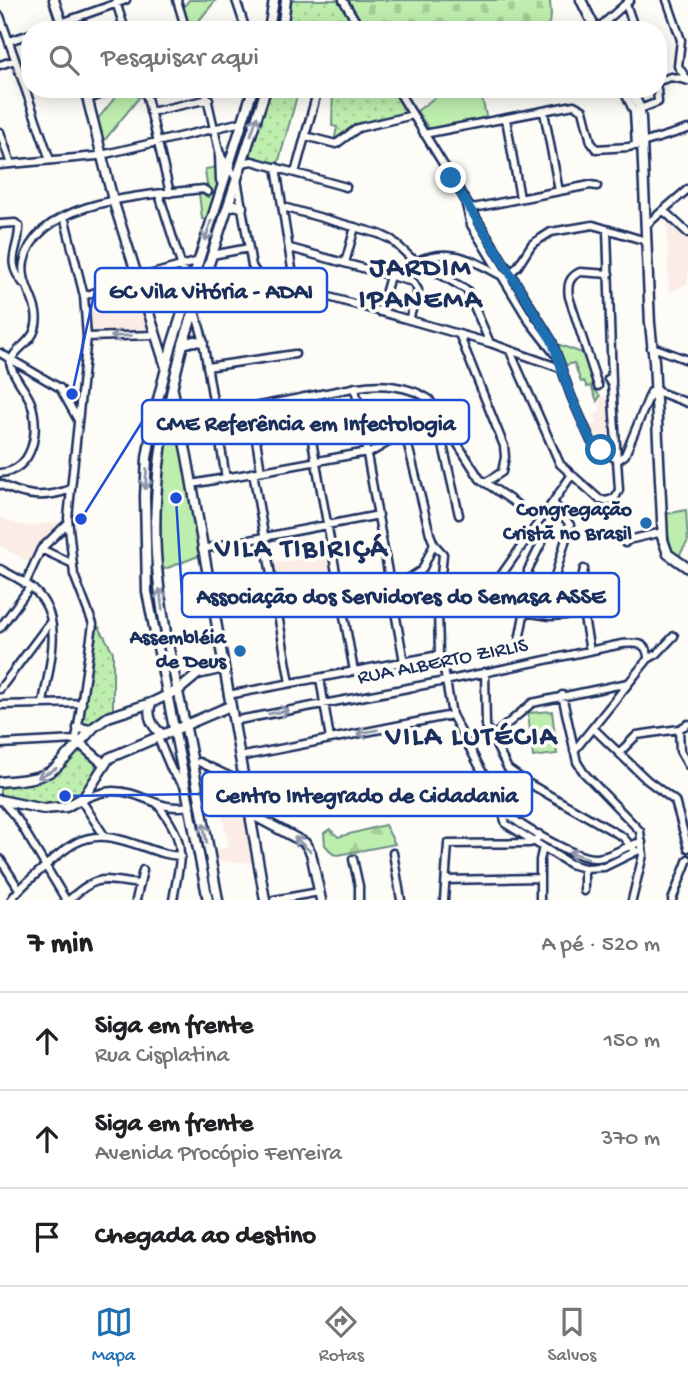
<!DOCTYPE html>
<html lang="pt">
<head>
<meta charset="utf-8">
<style>
	body { margin:0; font-family:"Gochi Hand",sans-serif; background:#f2f2f2; color:#202124 }
	.stop { position:absolute; width:21px; height:21px; margin:-16px; border:5px solid #1f6fb2; border-radius:50%; background:#fff }
	.stop.end { background:#1f6fb2; border-color:#fff; box-shadow:0 2px 7px #0008 }
	.list { margin:0; padding:0; list-style:none }
	h2 { display:flex; justify-content:space-between; align-items:center; height:91px; margin:0; padding:0 28px; font-size:30px }
	h2 small { font-size:23px; font-weight:400; color:#757577 }
	.list li { display:grid; grid-template-columns:46px 1fr auto; gap:21px; align-items:center; box-sizing:border-box; height:98px; padding:0 28px; border-top:2px solid #e0e0e0 }
	.list b { display:block; font-size:26px; white-space:nowrap }
	.list p { margin:0; font-size:23px; white-space:nowrap; color:#757577 }
	.list em { font-size:23px; font-style:normal; color:#757577 }
	.icon { flex:none; width:38px; height:38px; fill:none; stroke:currentColor; stroke-width:2; stroke-linecap:round; stroke-linejoin:round }
	.map { position:relative; flex:none; width:688px; height:900px; overflow:hidden }
	.search { position:absolute; background:#fff; box-shadow:0 4px 18px #0003; left:21px; right:21px; top:21px; height:77px; display:flex; align-items:center; gap:18px; box-sizing:border-box; padding:0 24px; border-radius:28px; color:#757577; font-size:26px }
	.sheet { height:385px; background:#fff }
	nav { display:flex; justify-content:space-around; align-items:center; box-sizing:border-box; height:98px; border-top:2px solid #e0e0e0; background:#fff; font-size:19px; color:#757577 }
	nav a { display:grid; justify-items:center; gap:4px }
	nav .on { color:#1f6fb2 }
	.map>svg:first-child { display:block }
	.built { fill:#fbece6 }
	.green { fill:#beeead; stroke:#6c8e86; stroke-width:2 }
	.forest { fill:url(#forest-firs); stroke:#6c8e86; stroke-width:2 }
	.cemetery { fill:url(#cemetery-stones); stroke:#6c8e86; stroke-width:2 }
	.park { fill:url(#park-dots); stroke:#6c8e86; stroke-width:2 }
	.lines { fill:none; stroke-linecap:round; stroke-linejoin:round }
	.river { stroke:#9ccaf7; stroke-width:7 }
	.minor-casing { stroke:#1b2f5e; stroke-width:11 }
	.major-casing { stroke:#1b2f5e; stroke-width:13 }
	.minor { stroke:#fdfcf7; stroke-width:6 }
	.major { stroke:#fdfcf7; stroke-width:8 }
	.oneway { stroke:#8c96aa }
	.route { stroke:#1f6fb2; stroke-width:9 }
	.poi-dot { fill:#1f6fb2; stroke:#fdfcf7; stroke-width:2.5 }
	.labels { text-anchor:middle; dominant-baseline:central; stroke-width:7; stroke-linejoin:round; paint-order:stroke }
	.poi-label { font-size:21px; font-weight:bold; fill:#1b2f5e; stroke:#fdfcf7; text-anchor:end }
	.street-label { font-size:21px; fill:#1b2f5e; stroke:#fdfcf7 }
	.district-label { font-size:28px; font-weight:bold; letter-spacing:2px; fill:#1b2f5e; stroke:#fdfcf7 }
	.leader { fill:none; stroke:#1d4ed8; stroke-width:2.5 }
	.callout-dot { fill:#1d4ed8; stroke:#fdfcf7; stroke-width:2.5 }
	.callout { fill:#fdfcf7; stroke:#1d4ed8; stroke-width:2.5 }
	.callout-label { font-size:23px; text-anchor:middle; font-weight:bold; fill:#1b2f5e }
</style>
</head>
<body>
<div class="map">
<svg width="688" height="900" viewBox="0 0 688 900">
	<defs>
		<pattern id="forest-firs" width="22" height="20" patternUnits="userSpaceOnUse" patternTransform="scale(1.75)"><rect width="22" height="20" fill="#beeead"/><path d="M5 1l3.5 6h-7zM16 11l3.5 6h-7z" fill="#a3cc97"/></pattern>
		<pattern id="cemetery-stones" width="16" height="16" patternUnits="userSpaceOnUse" patternTransform="scale(1.75)"><rect width="16" height="16" fill="#beeead"/><path d="M2 7V4a2 2 0 0 1 4 0v3zM10 15v-3a2 2 0 0 1 4 0v3z" fill="#a3cc97"/></pattern>
		<pattern id="park-dots" width="8" height="8" patternUnits="userSpaceOnUse" patternTransform="scale(1.75)"><rect width="8" height="8" fill="#beeead"/><path d="M2 2h.1M6 6h.1" fill="none" stroke="#a3cc97" stroke-width="1.8" stroke-linecap="round"/></pattern>
	</defs>
	<rect width="100%" height="100%" fill="#fdfcf7"/>
	<filter id="ink" filterUnits="userSpaceOnUse"><feTurbulence type="fractalNoise" baseFrequency=".0143" numOctaves="2"/><feDisplacementMap in="SourceGraphic" scale="14" xChannelSelector="R" yChannelSelector="G"/><feConvolveMatrix kernelMatrix="1 2 1 2 8 2 1 2 1" color-interpolation-filters="sRGB"/></filter>
	<g filter="url(#ink)">
		<path class="built" d="M667 220 688 239V283L669 293Z
			M133 283 148 331 92 333 88 298Z
			M600 396 611 400 614 450 611 452 595 441 588 427 597 423 594 415 601 412Z
			M0 516 14 523 29 527 63 521 38 547 29 562 0 546Z
			M329 554 336 593 279 604 271 564Z
			M219 775 241 786 255 863 218 861 215 850 229 847 219 802 208 784 216 783Z"/>
		<path class="green" d="M189 0H216L191 30 183 8Z
			M132 89H141L142 94 104 141 98 119 116 96Z
			M446 89H532L482 98 487 120 429 129 417 111Z
			M219 167 218 186 207 220 202 219 199 193 208 197 212 190 207 185 205 169Z
			M557 344 585 354 596 391 600 396 597 401 591 386 587 387 584 381 581 382 574 363 566 365Z
			M172 423 177 425 179 430 201 555 162 570C159 547 157 436 172 423Z
			M686 510 688 541 677 559 669 544 666 514Z
			M552 711 557 754 533 757 528 713Z"/>
		<path class="forest" d="M385 825 395 844 338 855 333 854 325 845 324 833 330 829 338 837Z"/>
		<path class="cemetery" d="M348 0H550L551 17 546 30H367Z"/>
		<path class="park" d="M288 0H338L357 30H284Z
			M269 89H299L278 164 253 157 249 152Z
			M333 89H393L404 108 405 113 354 127 334 142 337 127 332 126Z
			M99 627 113 652V711L90 726H82L97 629Z
			M78 747 101 764C95 773 90 784 83 792 63 816 26 803 0 797V785L30 782Z"/>
		<g class="lines">
			<path class="river" d="M275 30 279 0
				M184 327 259 89
				M150 539C151 476 157 416 175 356
				M150 550 159 630 213 900"/>
			<defs>
				<path id="minor" d="M177 0 186 30
					M236 0 246 30
					M343 0 361 30
					M667 0 681 40 678 66 688 81
					M116 2 125 30
					M626 4 635 30
					M0 16 50 160
					M41 30 126 0
					M596 30 630 0
					M9 41 30 34
					M0 65 15 60
					M659 81 671 77 686 80
					M145 89 170 193
					M205 89 220 155 237 179 252 266 259 277 490 343 560 368
					M397 89 552 341 571 396 591 441 598 448 618 460
					M623 89 634 112 636 146
					M88 99 116 89
					M640 109 658 102 657 89
					M150 112 209 99
					M544 112 559 191
					M506 119 520 198
					M0 132 11 164
					M424 134 574 105 583 110 591 142 596 149 629 147 688 129
					M305 136 336 144 358 128 413 115
					M242 163 252 161 346 187
					M0 165 97 156 242 122
					M276 167 295 288
					M295 173 318 89
					M159 194 185 277
					M465 201 471 225 529 321 554 353
					M283 207 379 234 392 240 410 257 467 290 490 343
					M468 209 590 185 597 186
					M664 211 688 233
					M0 224 15 223 19 226C20 249 3 261 24 284
					M645 226 688 189
					M607 230 612 382
					M290 248 413 282 418 290 409 320
					M212 255 249 248
					M417 261C452 245 475 262 506 278L518 266 532 244 551 232 593 225 646 241
					M345 263 355 227
					M84 296 138 278 199 261
					M195 311 202 335 226 478
					M380 312 390 276
					M459 334 504 446 505 457 502 472 485 483
					M87 337 155 335
					M651 348 658 349 688 360
					M510 351 560 464 599 499 606 501 615 498 619 490 612 384 608 379
					M0 353 60 388 78 420
					M207 367 295 354
					M598 386 569 297C567 285 569 277 580 272L609 274
					M355 387 404 662
					M304 397 354 671
					M251 408 261 471
					M440 418V432L459 515
					M180 421 358 387C382 383 409 386 429 399L480 479 518 505
					M405 433 430 534 434 544 443 554 438 607 439 655 442 658 452 715 502 809C516 824 577 860 597 858 612 857 626 845 642 842
					M368 454 439 413
					M618 460 625 455 651 392H659L688 403
					M253 472 290 683
					M0 473C34 471 40 429 31 403 26 389 13 378 10 363 14 348 31 344 35 329 43 305 19 287 24 262 37 198 152 195 203 189L208 192
					M0 484C25 497 44 499 71 489
					M192 484 367 452
					M625 543 628 540 663 532
					M41 549 71 563
					M202 549 379 515
					M0 569C11 575 24 581 33 589 66 618 49 666 43 703
					M584 569 579 590 590 651
					M25 584 41 549 68 523
					M500 595 497 581 553 502
					M277 608 398 585 422 570 434 544
					M524 612 550 616 583 614
					M550 616 556 573 570 525 553 502 571 476
					M0 628 30 587
					M519 641 526 604 528 570 546 534
					M485 672 486 726 508 769 528 783 623 837 635 851
					M320 678 330 739
					M0 689 51 621
					M228 695 439 655
					M562 695 577 762 584 773 640 831 643 855 632 900
					M0 705 82 703
					M233 721 445 681 622 644C636 643 648 641 648 659
					M593 728 647 780 675 801 688 848
					M679 729 680 751 688 765
					M158 738 172 771 186 788
					M491 738 532 703 628 683
					M0 744 76 740 93 624 74 575 68 518 87 337 84 296 64 216
					M574 751 648 659 657 654 674 636
					M619 753 637 735 679 729 688 724
					M239 757 452 715
					M199 762 244 783
					M2 801 18 820 66 900
					M158 805C188 844 181 854 173 900
					M502 811 506 824 570 864 584 868 604 867 637 851
					M105 837 81 800C91 796 103 791 113 791 143 791 158 812 189 806
					M393 853 401 900
					M0 859 19 889
					M353 859 359 886V900
					M584 868V891
					M446 880 540 878
					M11 900C19 888 31 879 42 869 63 850 81 832 113 838 137 842 156 855 181 856
					M69 900C98 873 103 880 140 884
					M136 900 143 870
					M274 900 319 892
					M444 900 448 844 530 843 537 839 539 834
					M540 900V860L543 847
					M672 900 688 859"/>
				<path id="major" d="M54 0 64 30
					M581 0 596 30
					M269 30 274 0
					M282 30 286 0
					M85 89 113 200 166 367
					M630 89 639 106 641 118 650 324 654 361 663 539
					M220 155 221 180
					M228 208 234 205 242 207
					M183 344 194 341 203 342
					M173 390 187 456 265 900
					M661 534 668 554 688 568
					M151 703C146 716 153 729 164 735
					M78 728 91 730
					M77 741 104 764
					M65 759 94 727 108 717 151 703 180 689 198 674 224 668
					M0 782C27 779 51 780 67 755
					M0 800 44 809 66 807 84 797 109 758 230 706
					M249 813 305 843 311 853 321 900
					M208 900 147 592 145 496 147 458 155 411 172 345 253 89
					M218 900C208 846 199 792 188 738 175 677 160 617 156 554 152 482 165 413 183 344L266 89"/>
			</defs>
			<use href="#minor" class="minor-casing"/>
			<use href="#major" class="major-casing"/>
			<use href="#minor" class="minor"/>
			<use href="#major" class="major"/>
		</g>
		<defs><path id="oneway-shaft" d="M-6 0H5M1.5-3L5.5 0L1.5 3" fill="none" stroke-width="1.6" stroke-linecap="round" stroke-linejoin="round" transform="scale(1.75)"/></defs>
		<g class="oneway">
			<use href="#oneway-shaft" transform="translate(254 126) rotate(-72)"/>
			<use href="#oneway-shaft" transform="translate(208 231) rotate(107)"/>
			<use href="#oneway-shaft" transform="translate(121 336) rotate(178)"/>
			<use href="#oneway-shaft" transform="translate(146 479) rotate(94)"/>
			<use href="#oneway-shaft" transform="translate(161 599) rotate(-97)"/>
			<use href="#oneway-shaft" transform="translate(279 712) rotate(-10)"/>
			<use href="#oneway-shaft" transform="translate(367 732) rotate(169)"/>
			<use href="#oneway-shaft" transform="translate(47 773) rotate(153)"/>
			<use href="#oneway-shaft" transform="translate(205 833) rotate(-100)"/>
			<use href="#oneway-shaft" transform="translate(302 844) rotate(-138)"/>
			<use href="#oneway-shaft" transform="translate(578 855) rotate(-161)"/>
		</g>
	</g>
	<g class="lines" filter="url(#ink)">
		<path class="route" d="M451 178 552 341 571 396 587 433 593 443 601 450"/>
	</g>
	<g class="poi-dot">
		<circle cx="646" cy="523" r="7"/>
		<circle cx="240" cy="651" r="7"/>
	</g>
	<g class="labels">
		<g class="poi-label">
			<text x="632" y="511">Congregação<tspan x="632" dy="24">Cristã no Brasil</tspan></text>
			<text x="226" y="639">Assembléia<tspan x="226" dy="24">de Deus</tspan></text>
		</g>
		<g class="street-label">
			<text transform="translate(443 663) rotate(-11)">RUA ALBERTO ZIRLIS</text>
		</g>
		<g class="district-label">
			<text x="421" y="269">JARDIM<tspan x="421" dy="32">IPANEMA</tspan></text>
			<text x="302" y="550">VILA TIBIRIÇÁ</text>
			<text x="472" y="738">VILA LUTÉCIA</text>
		</g>
	</g>
	<path class="leader" d="M72 394L95 290M81 519L142 422M176 498L182 595M65 796L202 794"/>
	<g class="callout-dot">
		<circle cx="72" cy="394" r="7"/>
		<circle cx="81" cy="519" r="7"/>
		<circle cx="176" cy="498" r="7"/>
		<circle cx="65" cy="796" r="7"/>
	</g>
	<g class="callout">
		<rect x="95" y="268" width="232" height="44" rx="7"/>
		<rect x="142" y="400" width="327" height="44" rx="7"/>
		<rect x="182" y="573" width="437" height="44" rx="7"/>
		<rect x="202" y="772" width="330" height="44" rx="7"/>
	</g>
	<g class="callout-label">
		<text x="211" y="298">GC Vila Vitória - ADAI</text>
		<text x="306" y="430">CME Referência em Infectologia</text>
		<text x="401" y="603">Associação dos Servidores do Semasa ASSE</text>
		<text x="367" y="802">Centro Integrado de Cidadania</text>
	</g>
</svg>
<div class="stop" style="left:601px;top:450px"></div>
<div class="stop end" style="left:451px;top:178px"></div>
<div class="search"><svg class="icon" aria-label="search" viewBox="0 0 24 24"><circle cx="10" cy="10" r="6"/><path d="M15 15l6 6"/></svg>Pesquisar aqui</div>
</div>
<section class="sheet">
<h2>7 min<small>A pé · 520 m</small></h2>
<ul class="list">
<li><svg class="icon" aria-label="ahead" viewBox="0 0 24 24"><path d="M12 20V5M6 11l6-6 6 6"/></svg><div><b>Siga em frente</b><p>Rua Cisplatina</p></div><em>150 m</em></li>
<li><svg class="icon" aria-label="ahead" viewBox="0 0 24 24"><path d="M12 20V5M6 11l6-6 6 6"/></svg><div><b>Siga em frente</b><p>Avenida Procópio Ferreira</p></div><em>370 m</em></li>
<li><svg class="icon" aria-label="arrive" viewBox="0 0 24 24"><path d="M6 21V4h12l-3 4 3 4H6"/></svg><div><b>Chegada ao destino</b></div></li>
</ul>
</section>
<nav>
<a class="on"><svg class="icon" aria-label="map" viewBox="0 0 24 24"><path d="M3 6l6-2 6 2 6-2v14l-6 2-6-2-6 2zM9 4v14M15 6v14"/></svg>Mapa</a>
<a><svg class="icon" aria-label="directions" viewBox="0 0 24 24"><path d="M12 3l9 9-9 9-9-9zM9 14v-3h6M13 9l2 2-2 2"/></svg>Rotas</a>
<a><svg class="icon" aria-label="saved" viewBox="0 0 24 24"><path d="M7 4h10v16l-5-4-5 4z"/></svg>Salvos</a>
</nav>
</body>
</html>
